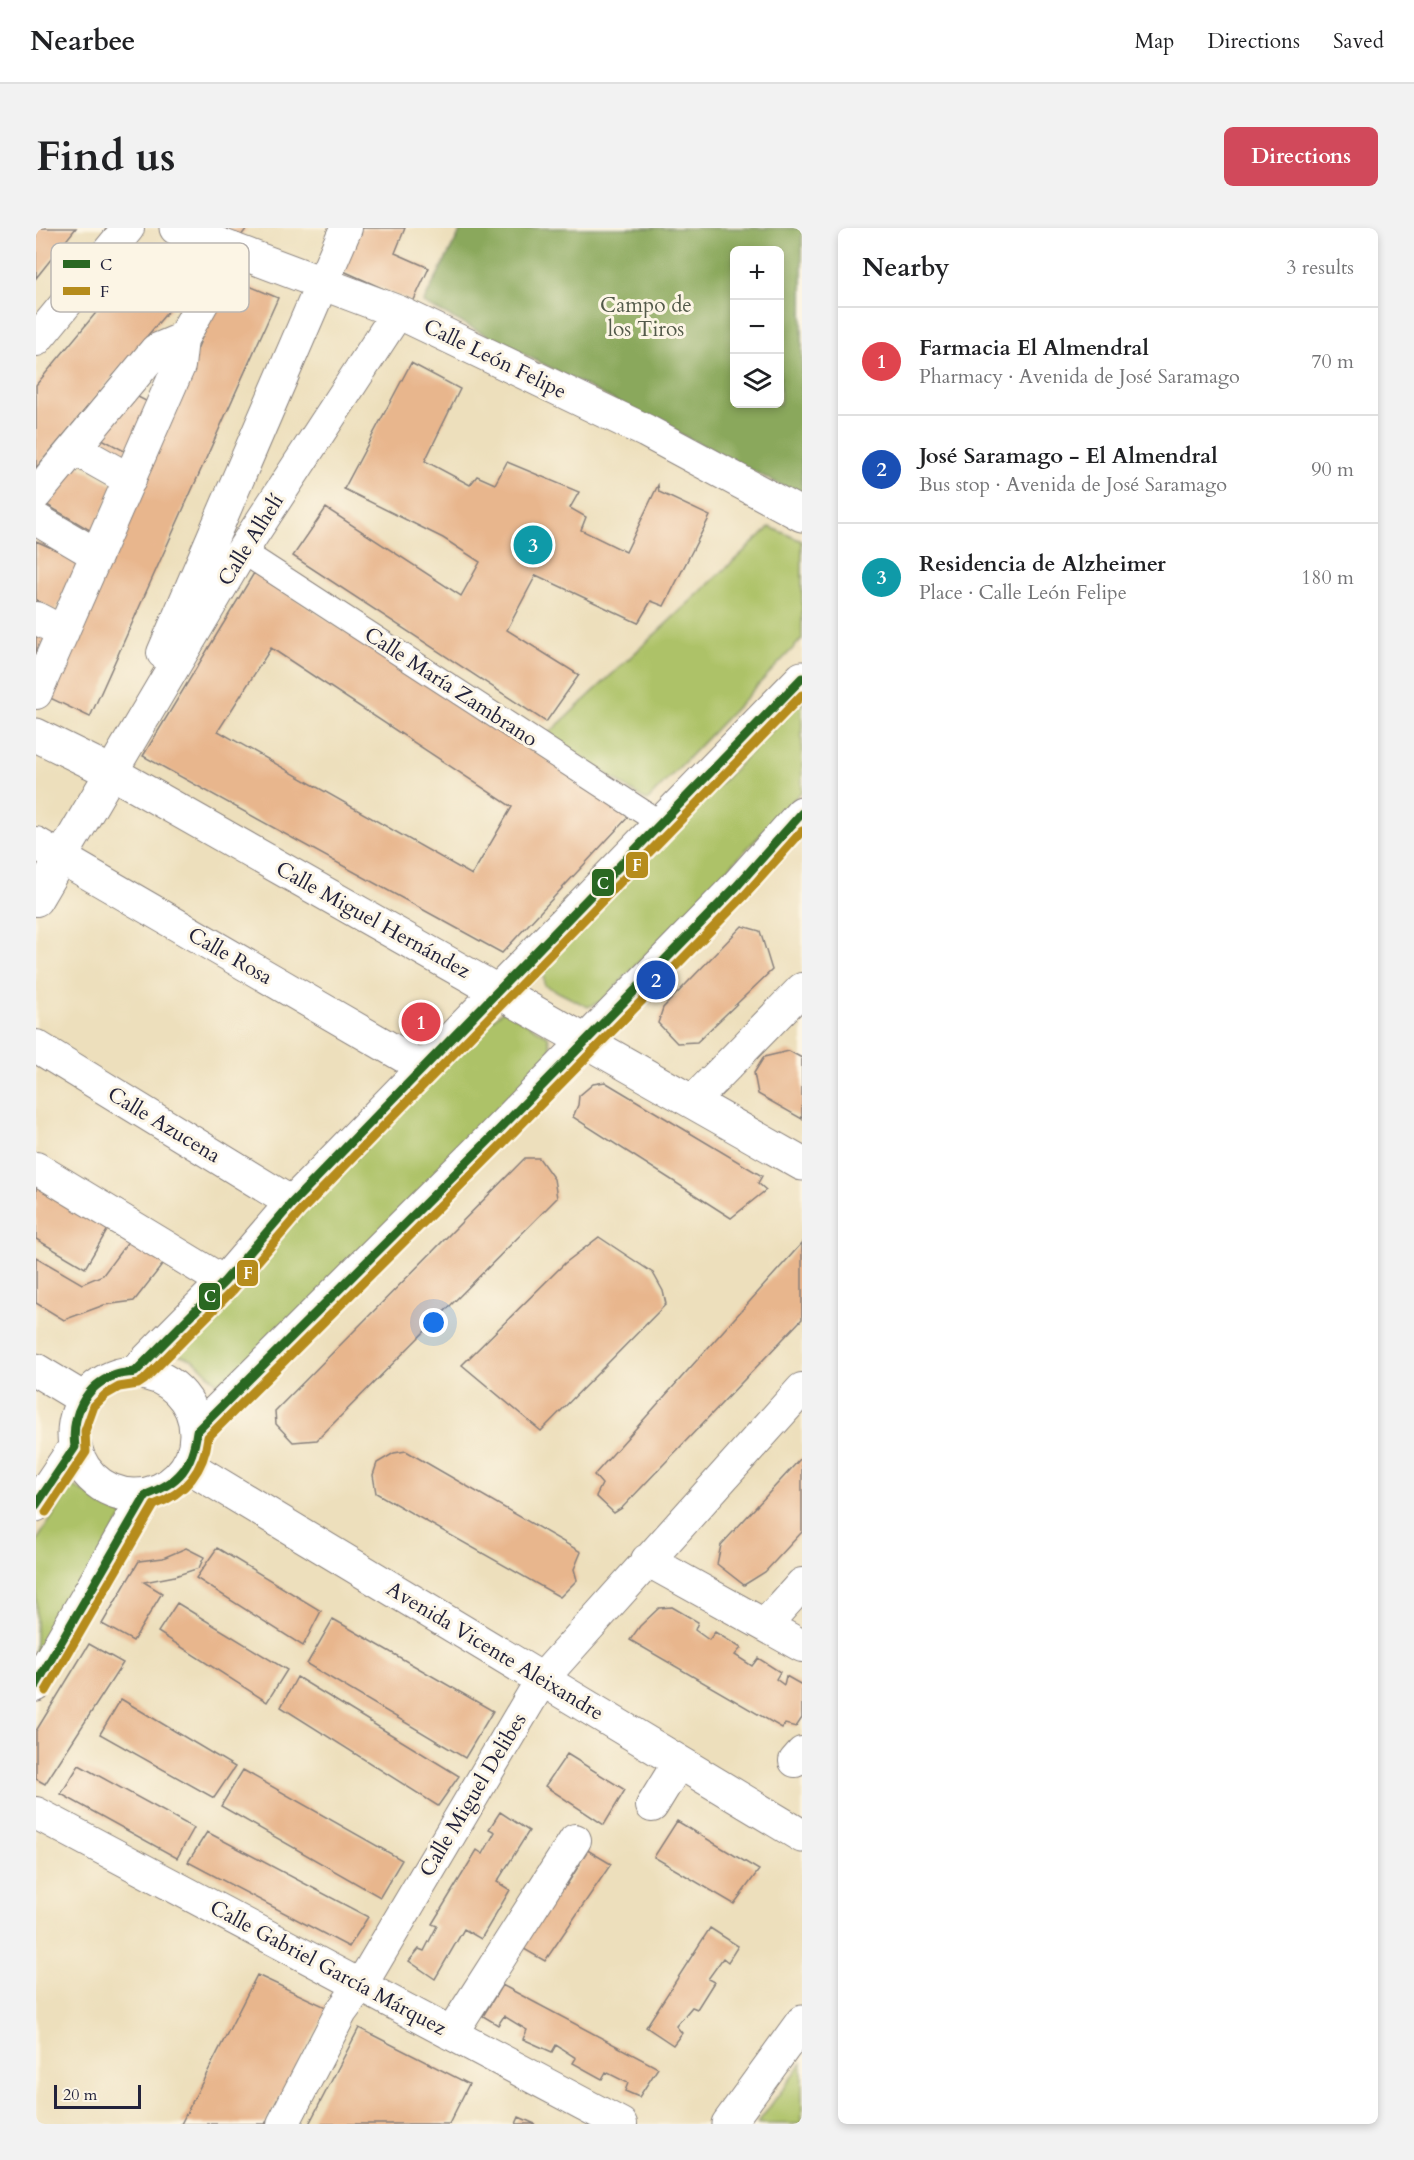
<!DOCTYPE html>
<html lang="en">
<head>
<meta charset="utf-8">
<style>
	body { margin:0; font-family:Cardo,serif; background:#f2f2f2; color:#202124 }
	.controls { position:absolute; right:18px; top:18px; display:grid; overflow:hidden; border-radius:9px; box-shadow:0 3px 9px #0003 }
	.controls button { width:54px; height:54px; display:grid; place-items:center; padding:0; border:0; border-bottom:2px solid #e0e0e0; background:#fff; color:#202124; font:30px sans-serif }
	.scale { position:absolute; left:18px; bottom:15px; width:87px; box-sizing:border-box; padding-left:6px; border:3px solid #22223b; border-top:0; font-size:16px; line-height:21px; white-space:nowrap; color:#22223b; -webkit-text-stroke:4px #fcf5e5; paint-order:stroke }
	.you { position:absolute; left:398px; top:1095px; width:21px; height:21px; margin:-15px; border:4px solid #fff; border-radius:50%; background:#1a73e8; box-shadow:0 0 0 9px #1a73e833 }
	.badge { display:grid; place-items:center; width:39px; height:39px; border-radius:50%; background:#d1495b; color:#fff; font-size:20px; font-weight:700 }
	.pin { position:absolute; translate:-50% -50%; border:3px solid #fff; box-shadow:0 2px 6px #0006 }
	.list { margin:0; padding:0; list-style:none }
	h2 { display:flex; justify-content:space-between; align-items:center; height:78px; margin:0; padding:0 24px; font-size:26px }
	h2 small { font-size:20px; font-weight:400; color:#757577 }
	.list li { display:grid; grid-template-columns:39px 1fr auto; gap:18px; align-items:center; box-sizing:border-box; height:108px; padding:0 24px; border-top:2px solid #e0e0e0 }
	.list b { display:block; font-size:22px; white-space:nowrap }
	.list p { margin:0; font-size:20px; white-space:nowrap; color:#757577 }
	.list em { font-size:20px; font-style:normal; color:#757577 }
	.icon { flex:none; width:33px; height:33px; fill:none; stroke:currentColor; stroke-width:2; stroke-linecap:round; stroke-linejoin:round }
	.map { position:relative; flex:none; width:766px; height:1896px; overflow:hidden; border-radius:9px }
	header { display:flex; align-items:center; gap:36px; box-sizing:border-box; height:84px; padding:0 30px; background:#fff; border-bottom:2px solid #e0e0e0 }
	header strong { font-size:28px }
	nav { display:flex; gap:33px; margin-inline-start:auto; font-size:21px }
	.intro { display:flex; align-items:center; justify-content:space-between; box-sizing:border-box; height:144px; padding:0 36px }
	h1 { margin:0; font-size:42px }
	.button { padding:15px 27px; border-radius:9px; background:#d1495b; color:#fff; font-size:21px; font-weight:700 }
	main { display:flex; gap:36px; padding:0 36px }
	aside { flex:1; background:#fff; border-radius:9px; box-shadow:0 3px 9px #0003 }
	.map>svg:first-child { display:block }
	.green { fill:#adc267; stroke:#687251; stroke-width:1.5 }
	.forest { fill:#8aa85c; stroke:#56654c; stroke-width:1.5; fill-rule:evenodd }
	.building { fill:#e8b68d; fill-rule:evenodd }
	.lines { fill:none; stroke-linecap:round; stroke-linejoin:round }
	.pedestrian-casing { stroke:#88807c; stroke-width:26 }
	.minor-casing { stroke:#88807c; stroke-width:34 }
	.tertiary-casing { stroke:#88807c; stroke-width:35 }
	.pedestrian { stroke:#fff; stroke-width:24 }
	.minor { stroke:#fff; stroke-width:32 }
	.tertiary { stroke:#fff; stroke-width:33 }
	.bus-1-casing { stroke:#fcf5e5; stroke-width:14 }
	.bus-2-casing { stroke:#fcf5e5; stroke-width:14 }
	.bus-1 { stroke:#2a6822; stroke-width:9 }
	.bus-2 { stroke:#b68c1c; stroke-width:9 }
	.labels { text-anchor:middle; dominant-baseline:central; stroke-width:6; stroke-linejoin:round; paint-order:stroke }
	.park-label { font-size:21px; fill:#535a4a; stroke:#fcf5e5 }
	.street-label { font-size:21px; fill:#22223b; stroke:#fcf5e5 }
	.key { fill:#fcf5e5; stroke:#bbb6b2; stroke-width:1.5 }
	.key-label { font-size:16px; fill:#22223b }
	.line-badge { stroke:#fcf5e5; stroke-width:2 }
	.badge-label { font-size:16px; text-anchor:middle; font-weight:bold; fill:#fff }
</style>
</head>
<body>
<header>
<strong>Nearbee</strong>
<nav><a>Map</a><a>Directions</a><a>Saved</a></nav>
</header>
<div class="intro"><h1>Find us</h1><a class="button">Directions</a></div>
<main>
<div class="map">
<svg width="766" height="1896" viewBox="0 0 766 1896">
	<rect width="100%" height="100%" fill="#fcf5e5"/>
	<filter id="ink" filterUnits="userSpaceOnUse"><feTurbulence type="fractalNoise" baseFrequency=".0167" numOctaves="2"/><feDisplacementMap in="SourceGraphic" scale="12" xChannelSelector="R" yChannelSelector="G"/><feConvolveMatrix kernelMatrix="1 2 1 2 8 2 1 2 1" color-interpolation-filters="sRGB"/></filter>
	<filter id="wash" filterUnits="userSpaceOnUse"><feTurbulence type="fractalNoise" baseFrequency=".008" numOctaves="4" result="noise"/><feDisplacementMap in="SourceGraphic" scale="24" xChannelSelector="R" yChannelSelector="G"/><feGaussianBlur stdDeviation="1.35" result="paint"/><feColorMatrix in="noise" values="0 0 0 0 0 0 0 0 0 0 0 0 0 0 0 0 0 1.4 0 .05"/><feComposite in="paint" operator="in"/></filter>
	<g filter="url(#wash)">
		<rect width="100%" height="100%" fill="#eddfbc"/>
		<path class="green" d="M734 299 766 313V411L611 573 511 507Z
			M766 472V563L566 773 552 779 508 757 507 743 532 712Z
			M468 782 512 808 517 828 190 1169 179 1153 158 1132 134 1123 445 801Z
			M36 1257 88 1287 0 1434V1314Z
			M766 1835V1896H721Z"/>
		<path class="forest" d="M426 0H766V268L387 75ZM698 22H744V176H698Z"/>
		<g id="blocks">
			<path class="building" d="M0 0H40L0 50Z
				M170 0H211L201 13Z
				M320 0H369L359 25 393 40 377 74 303 41Z
				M117 27 155 56 0 240V157L78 63Z
				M192 49 242 70 54 489 12 469Z
				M375 135 424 161 389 233 434 257 441 248 459 256 471 234 543 264 534 280 550 289 545 302 590 324 622 257 623 264 674 288 628 378 615 373 602 395 500 347 471 402 543 447 510 494 257 328 290 280 425 368 444 334 407 310 308 261Z
				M96 166 114 175 90 224 66 211Z
				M37 236 78 258 57 304 11 277Z
				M0 313 47 334 19 383 0 372Z
				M218 345 596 585 466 725 107 528ZM235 420 476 579 436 647 182 503Z
				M0 404 11 410 0 431Z
				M706 698 724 703 736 742 661 814 641 815 622 795 627 780Z
				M753 823 766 830V891L722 866 718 845 728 829Z
				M569 854 726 948 722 955 730 962 695 990 537 889 542 877 543 868 557 856Z
				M489 930H503L518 951 521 970 281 1212 257 1214 240 1196 239 1183Z
				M0 952 75 996 49 1040 0 1011Z
				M96 1008 131 1031 98 1073 68 1077 28 1092 0 1075V1029L46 1056 67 1047Z
				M563 1009 617 1045 627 1063 630 1076 505 1203 426 1137 529 1035Z
				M766 1015V1091L586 1280 578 1285 560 1268 566 1256 558 1247Z
				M370 1223 545 1324 538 1341 541 1352 524 1369 340 1265 337 1247 341 1235 358 1225Z
				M766 1229V1304L729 1344 708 1357 681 1336 685 1317Z
				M150 1320 168 1329 163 1340 139 1348 108 1354 126 1365 97 1413 66 1396 103 1333 127 1330Z
				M181 1320 285 1383 267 1418 160 1350Z
				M141 1375 251 1442 231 1474 122 1404Z
				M636 1379 662 1394 659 1402 673 1412 679 1404 705 1420 699 1427 716 1438 722 1430 744 1444 740 1451 748 1457 750 1448 766 1457V1490L760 1499 749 1496 746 1500 594 1412 604 1398 623 1380Z
				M297 1391 457 1483 429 1530 271 1436Z
				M53 1416 87 1435 9 1556 0 1551V1503Z
				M261 1449 423 1548 402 1578 245 1479Z
				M85 1471 199 1539 178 1570 64 1506Z
				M531 1526 589 1562 568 1597 509 1558Z
				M43 1537 158 1600 141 1630 25 1566Z
				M207 1542 366 1632 344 1669 185 1578Z
				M464 1584 493 1603 461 1654 474 1662 445 1711 428 1701 399 1751 373 1733 383 1721 388 1723 401 1698 396 1696 441 1622 447 1626 459 1604 453 1601Z
				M641 1593 723 1642 698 1676 618 1629Z
				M171 1604 332 1689 313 1719 152 1634Z
				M548 1620 575 1636 509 1733 481 1717 524 1656 530 1658 544 1636 539 1633Z
				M674 1700 702 1718 692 1734 687 1730 672 1751 678 1754 661 1781 656 1779 640 1798 646 1805 637 1817 610 1799Z
				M221 1747 292 1780 229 1896H145Z
				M466 1757 622 1840 603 1869 589 1863 592 1855 570 1844 566 1851 537 1835 540 1830 520 1817 516 1824 487 1811 491 1802 468 1788 462 1797 447 1788Z
				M323 1800 433 1856 413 1896H273Z
				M483 1889 499 1896H480Z"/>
		</g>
	</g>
	<g filter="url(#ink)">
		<use href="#blocks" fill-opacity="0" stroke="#88807c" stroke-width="1.5"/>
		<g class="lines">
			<defs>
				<path id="pedestrian" d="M206 323 624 595"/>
				<path id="minor" d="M0 112 92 0
					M39 221 94 252
					M0 266 120 122 146 111
					M0 291 61 327
					M0 390 27 404
					M127 425 310 0
					M0 465 143 138 146 111 197 21
					M0 615 388 840
					M0 672 206 323 362 84
					M0 818 256 975
					M657 873 766 761
					M0 940 188 1054
					M611 1332 766 1418
					M729 1397 766 1356
					M759 1533 766 1525
					M616 1578 643 1534
					M0 1585 585 1896
					M415 1806 539 1612
					M247 1896 305 1784 325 1757 506 1451 766 1161"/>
				<path id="tertiary" d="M140 0 362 84 610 203 766 287
					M0 507 75 544 766 936
					M0 1142 48 1171
					M99 1144 188 1054 256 975 766 450
					M38 1206a61 61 0 1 1 122 0a61 61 0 1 1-122 0Z
					M161 1203 455 910 700 659 766 585
					M152 1238 766 1608
					M0 1277 39 1219
					M0 1457 110 1267
					M692 1896 766 1794"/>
			</defs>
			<use href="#pedestrian" class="pedestrian-casing"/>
			<use href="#minor" class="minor-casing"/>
			<use href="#tertiary" class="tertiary-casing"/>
			<use href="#pedestrian" class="pedestrian"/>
			<use href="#minor" class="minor"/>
			<use href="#tertiary" class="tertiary"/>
			<defs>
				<path id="bus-1" d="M0 1277 39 1219C35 1189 48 1157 80 1147 86 1145 93 1145 99 1144L188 1054 256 975 766 450
					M0 1457 110 1267C144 1254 156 1239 161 1203L455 910 700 659 766 585"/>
				<path id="bus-2" d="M10 1284 50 1224 49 1203 58 1178 69 1167 83 1159 102 1156 108 1152 197 1062 265 983 766 467
					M10 1463 118 1277C150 1265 168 1242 172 1209L464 918 709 667 766 603"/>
			</defs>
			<use href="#bus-1" class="bus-1-casing"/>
			<use href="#bus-2" class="bus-2-casing"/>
			<use href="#bus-1" class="bus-1"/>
			<use href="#bus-2" class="bus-2"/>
		</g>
	</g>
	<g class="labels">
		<g class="park-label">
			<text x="610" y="77">Campo de<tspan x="610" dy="24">los Tiros</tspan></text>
		</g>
		<g class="street-label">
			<text transform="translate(459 131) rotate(26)">Calle León Felipe</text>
			<text transform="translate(215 312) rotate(-58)">Calle Alhelí</text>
			<text transform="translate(415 459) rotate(33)">Calle María Zambrano</text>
			<text transform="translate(337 692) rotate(29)">Calle Miguel Hernández</text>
			<text transform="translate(194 728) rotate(30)">Calle Rosa</text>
			<text transform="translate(128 897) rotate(31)">Calle Azucena</text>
			<text transform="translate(459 1423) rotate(31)">Avenida Vicente Aleixandre</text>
			<text transform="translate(437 1567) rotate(-59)">Calle Miguel Delibes</text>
			<text transform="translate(292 1740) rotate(28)">Calle Gabriel García Márquez</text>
		</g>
	</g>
	<rect x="15" y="15" width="198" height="69" rx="9" class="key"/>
	<rect x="27" y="32" width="27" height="8" fill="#2a6822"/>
	<rect x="27" y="59" width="27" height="8" fill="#b68c1c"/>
	<g class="key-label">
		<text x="64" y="42">C</text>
		<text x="64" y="69">F</text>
	</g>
	<g class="line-badge">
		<rect x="589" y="623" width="24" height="28" rx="6" fill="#b68c1c"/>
		<rect x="555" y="640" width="24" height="29" rx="6" fill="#2a6822"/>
		<rect x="200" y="1031" width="23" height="28" rx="6" fill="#b68c1c"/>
		<rect x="162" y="1054" width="23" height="29" rx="6" fill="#2a6822"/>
	</g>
	<g class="badge-label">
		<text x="601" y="643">F</text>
		<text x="567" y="661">C</text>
		<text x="212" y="1051">F</text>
		<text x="174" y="1074">C</text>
	</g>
</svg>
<div class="controls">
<button>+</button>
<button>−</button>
<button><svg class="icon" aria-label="layers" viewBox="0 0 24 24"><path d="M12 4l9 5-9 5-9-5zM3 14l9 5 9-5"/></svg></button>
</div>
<div class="scale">20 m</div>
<div class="you"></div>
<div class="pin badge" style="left:385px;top:794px;background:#e0444e">1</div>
<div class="pin badge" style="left:620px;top:752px;background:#1a4fb4">2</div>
<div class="pin badge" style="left:497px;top:317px;background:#0f9aa8">3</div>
</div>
<aside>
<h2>Nearby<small>3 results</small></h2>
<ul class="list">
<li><span class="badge" style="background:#e0444e">1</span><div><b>Farmacia El Almendral</b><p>Pharmacy · Avenida de José Saramago</p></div><em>70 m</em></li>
<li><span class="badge" style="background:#1a4fb4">2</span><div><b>José Saramago - El Almendral</b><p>Bus stop · Avenida de José Saramago</p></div><em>90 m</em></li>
<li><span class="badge" style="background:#0f9aa8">3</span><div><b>Residencia de Alzheimer</b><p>Place · Calle León Felipe</p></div><em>180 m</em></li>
</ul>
</aside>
</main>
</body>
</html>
